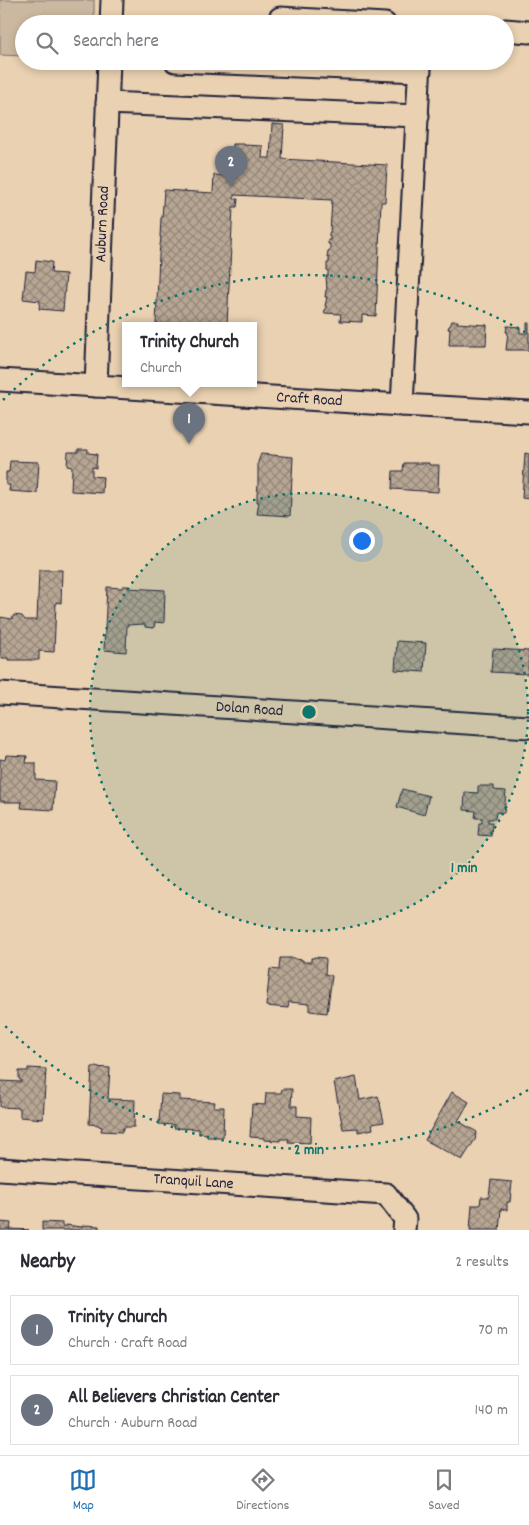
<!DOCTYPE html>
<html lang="en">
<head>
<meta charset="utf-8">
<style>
	body { margin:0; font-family:Dekko,sans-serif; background:#f7f7f7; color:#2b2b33 }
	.you { position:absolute; left:361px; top:540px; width:18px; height:18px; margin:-12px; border:4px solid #fff; border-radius:50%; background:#1a73e8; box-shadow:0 0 0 8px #1a73e833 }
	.badge { display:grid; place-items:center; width:32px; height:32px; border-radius:50%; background:#1f6fb2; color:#fff; font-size:16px; font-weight:700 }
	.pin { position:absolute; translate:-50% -41px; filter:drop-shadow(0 1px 2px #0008) }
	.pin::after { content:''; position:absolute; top:26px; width:18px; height:15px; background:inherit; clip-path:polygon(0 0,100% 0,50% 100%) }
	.popup { position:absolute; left:122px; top:322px; width:135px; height:65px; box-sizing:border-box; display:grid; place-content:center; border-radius:0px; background:#fff; filter:drop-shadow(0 1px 4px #0005); font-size:16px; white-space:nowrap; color:#7c7c81 }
	.popup b { font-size:19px; color:#2b2b33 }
	.popup::after { content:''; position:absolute; left:50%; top:100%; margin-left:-10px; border:10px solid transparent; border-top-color:#fff }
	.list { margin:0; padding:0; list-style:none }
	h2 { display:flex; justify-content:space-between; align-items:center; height:65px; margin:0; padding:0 20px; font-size:21px }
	h2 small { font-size:16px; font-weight:400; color:#7c7c81 }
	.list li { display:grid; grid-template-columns:32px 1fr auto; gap:15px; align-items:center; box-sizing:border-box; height:70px; margin:0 10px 10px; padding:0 10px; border:1px solid #e1e1e2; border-radius:0px }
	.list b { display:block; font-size:19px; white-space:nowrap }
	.list p { margin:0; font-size:16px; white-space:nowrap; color:#7c7c81 }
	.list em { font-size:16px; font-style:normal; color:#7c7c81 }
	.icon { flex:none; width:28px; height:28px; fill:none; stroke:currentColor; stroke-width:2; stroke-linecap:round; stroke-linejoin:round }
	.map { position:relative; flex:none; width:529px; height:1230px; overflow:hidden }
	.search { position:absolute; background:#fff; box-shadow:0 2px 8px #0003; left:15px; right:15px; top:15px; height:55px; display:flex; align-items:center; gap:12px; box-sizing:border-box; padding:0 18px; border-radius:28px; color:#7c7c81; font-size:19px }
	.sheet { height:225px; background:#fff }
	nav { display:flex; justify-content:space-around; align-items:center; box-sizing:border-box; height:70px; border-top:1px solid #e1e1e2; background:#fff; font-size:14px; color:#7c7c81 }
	nav a { display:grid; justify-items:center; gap:2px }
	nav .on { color:#1f6fb2 }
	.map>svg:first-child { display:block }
	.park { fill:#ccb8a0; stroke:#776d6e }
	.building { fill:url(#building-cross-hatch); stroke:#22223b }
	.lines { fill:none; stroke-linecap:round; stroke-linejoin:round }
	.minor-casing { stroke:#22223b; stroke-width:25 }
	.minor { stroke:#e9d1b1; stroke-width:21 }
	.ring { fill:none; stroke:#0f766e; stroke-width:2.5; stroke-dasharray:2.5 5 }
	.labels { text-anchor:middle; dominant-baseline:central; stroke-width:4; stroke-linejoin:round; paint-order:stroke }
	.street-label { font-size:16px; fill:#22223b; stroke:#e9d1b1 }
	.centre { fill:#0f766e; stroke:#e9d1b1; stroke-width:2.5 }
	.ring-label { font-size:15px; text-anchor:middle; font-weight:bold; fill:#0f766e; stroke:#e9d1b1; stroke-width:4; stroke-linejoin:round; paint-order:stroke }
</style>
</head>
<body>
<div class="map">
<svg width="529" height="1230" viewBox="0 0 529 1230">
	<defs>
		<pattern id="building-cross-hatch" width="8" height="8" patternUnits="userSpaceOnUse" patternTransform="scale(1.25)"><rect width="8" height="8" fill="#b7a693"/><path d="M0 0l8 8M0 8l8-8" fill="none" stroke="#948779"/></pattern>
	</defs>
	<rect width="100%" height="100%" fill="#e9d1b1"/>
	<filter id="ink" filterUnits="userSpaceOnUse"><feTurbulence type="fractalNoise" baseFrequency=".02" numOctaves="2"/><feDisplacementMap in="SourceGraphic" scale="10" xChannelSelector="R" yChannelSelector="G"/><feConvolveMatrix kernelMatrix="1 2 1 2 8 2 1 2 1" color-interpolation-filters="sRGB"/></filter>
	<g filter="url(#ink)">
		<path class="park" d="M0 0H94V24H24V56L0 55Z"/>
		<path class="building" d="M272 124 284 125 282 159 387 165 385 202H381L376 316 362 315V322L340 321 341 314 324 313 325 310H326V306H325L327 297H325L326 290H327L326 276H328V270H327V263H329V257H327L328 251 330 250V244H328V240H330V236H329V233H330L332 200 234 195V199H238L237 207H233L227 325 156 324 159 255 161 237H160L161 218H162L164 190 213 193 214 175 231 176 233 144H244V145L263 146 262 158H270Z
			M36 260 52 262 51 273 66 274 63 311 39 309 40 301 23 299 26 271 35 272Z
			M452 321H458L457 323 487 325 486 345H449L450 329H448L449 326H450Z
			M527 323H529V350H506L508 332H506L507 326 520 327V333H527Z
			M78 449H88V453L97 454 96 468 92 467V476L103 477 102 493 71 491 72 467 67 466 68 452H78Z
			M525 453 529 454V499L522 498Z
			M261 454 293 457 290 516 257 514 259 502H257V495L258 485V462Z
			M10 461 39 462 37 493 9 491 10 485H6V472H9Z
			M404 463H429V465H439L438 492 392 489 393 471H403Z
			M39 570H62L61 603 56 602 54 652 39 651V660H8V658H0V617L12 619 14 615 22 616 25 620H37Z
			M123 586H128V588L165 590 164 623 155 622 154 628 145 627V624L127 625 126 652 104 650 107 587 122 588Z
			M397 641 426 643 424 672 395 670Z
			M493 649 529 651 528 674 491 672Z
			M6 755 27 756 26 763H36V780L55 781 53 810 21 808 22 802H4V801H0V759L5 760Z
			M478 786H494V790L506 791 504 813 496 812 495 819H488V822H492L491 836 478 835 479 823H482V818H475L476 811 464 810 465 792 478 793Z
			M402 789 429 796 424 815 397 807Z
			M314 957 325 958 326 960 325 974 332 976 327 1013 310 1011V1004L289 1002 288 1008 266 1006 270 969 279 970 280 958H295V959L303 960V962H311V958H314Z
			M92 1067 110 1068 108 1099 135 1100 134 1127H125V1128H123L122 1132 101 1131 102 1127 99 1126V1125L89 1124Z
			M28 1068 46 1069 43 1119 20 1117V1108L0 1107V1081L21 1082V1080L19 1079V1071H28Z
			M356 1077 360 1100 378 1096 380 1103H381L380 1104 384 1122 372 1124 373 1129 358 1132V1128L343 1129 334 1082Z
			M282 1089H292L291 1106H297V1116L311 1117 310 1143 288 1142 289 1139H280V1141L264 1140V1138L250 1137 252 1104 265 1105 266 1093H281Z
			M452 1092 469 1102 458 1121 477 1132 475 1137 476 1138 462 1160 425 1140Z
			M161 1094 180 1095V1100L215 1102 214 1107H224L223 1137H207V1134L199 1133V1129L174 1128V1125L159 1124Z
			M491 1180 512 1182 510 1202H507V1210L501 1209 499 1230H470L472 1205H480L481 1197H489Z
			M0 1222 11 1223 10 1229 29 1230H0Z
			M42 1222 62 1223V1226H66V1225L81 1227 84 1225 99 1226V1230H42Z"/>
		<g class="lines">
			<defs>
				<g id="minor">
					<path d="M280 18 385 24"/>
					<path d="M111 24 112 0"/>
					<path d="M505 30 529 32"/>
					<path d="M175 61 420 71"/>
					<path d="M107 103 418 116"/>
					<path id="s1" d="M0 380 402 405 529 412"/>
					<path id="s2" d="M96 386 109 61"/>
					<path d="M402 405 420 61"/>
					<path id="s3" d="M0 693 529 727"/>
					<path id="s4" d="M0 1169 386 1194 405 1219 404 1230"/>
				</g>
			</defs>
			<use href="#minor" class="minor-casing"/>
			<use href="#minor" class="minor"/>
		</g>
	</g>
	<circle cx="309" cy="712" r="219" fill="#0f766e" fill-opacity=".12"/>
	<g class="ring">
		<circle cx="309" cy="712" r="219"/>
		<path d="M528 1090A437 437 0 0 1 3 1024M3 400A437 437 0 0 1 528 334"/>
	</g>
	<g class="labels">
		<g class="street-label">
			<text stroke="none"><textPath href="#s2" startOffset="162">Auburn Road</textPath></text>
			<text stroke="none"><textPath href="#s1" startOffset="310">Craft Road</textPath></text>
			<text stroke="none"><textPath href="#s3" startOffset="250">Dolan Road</textPath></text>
			<text stroke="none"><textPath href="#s4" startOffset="194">Tranquil Lane</textPath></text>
		</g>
	</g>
	<circle cx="309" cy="712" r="8" class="centre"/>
	<g class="ring-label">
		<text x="464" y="872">1 min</text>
		<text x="309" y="1154">2 min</text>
	</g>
</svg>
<div class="you"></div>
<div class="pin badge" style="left:189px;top:444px;background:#6b7280">1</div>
<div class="popup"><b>Trinity Church</b>Church</div>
<div class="pin badge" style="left:231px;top:187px;background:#6b7280">2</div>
<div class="search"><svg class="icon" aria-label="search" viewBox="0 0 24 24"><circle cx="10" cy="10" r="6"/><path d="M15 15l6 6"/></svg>Search here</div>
</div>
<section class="sheet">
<h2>Nearby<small>2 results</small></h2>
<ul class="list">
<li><span class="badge" style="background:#6b7280">1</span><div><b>Trinity Church</b><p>Church · Craft Road</p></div><em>70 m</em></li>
<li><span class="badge" style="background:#6b7280">2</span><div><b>All Believers Christian Center</b><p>Church · Auburn Road</p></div><em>140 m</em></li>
</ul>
</section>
<nav>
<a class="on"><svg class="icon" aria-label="map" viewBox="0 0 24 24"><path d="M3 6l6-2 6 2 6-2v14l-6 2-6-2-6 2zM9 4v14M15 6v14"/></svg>Map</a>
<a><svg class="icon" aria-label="directions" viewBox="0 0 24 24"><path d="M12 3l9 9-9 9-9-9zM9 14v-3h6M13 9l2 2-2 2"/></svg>Directions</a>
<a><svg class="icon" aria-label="saved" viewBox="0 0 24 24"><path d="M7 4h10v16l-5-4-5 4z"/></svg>Saved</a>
</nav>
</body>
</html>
